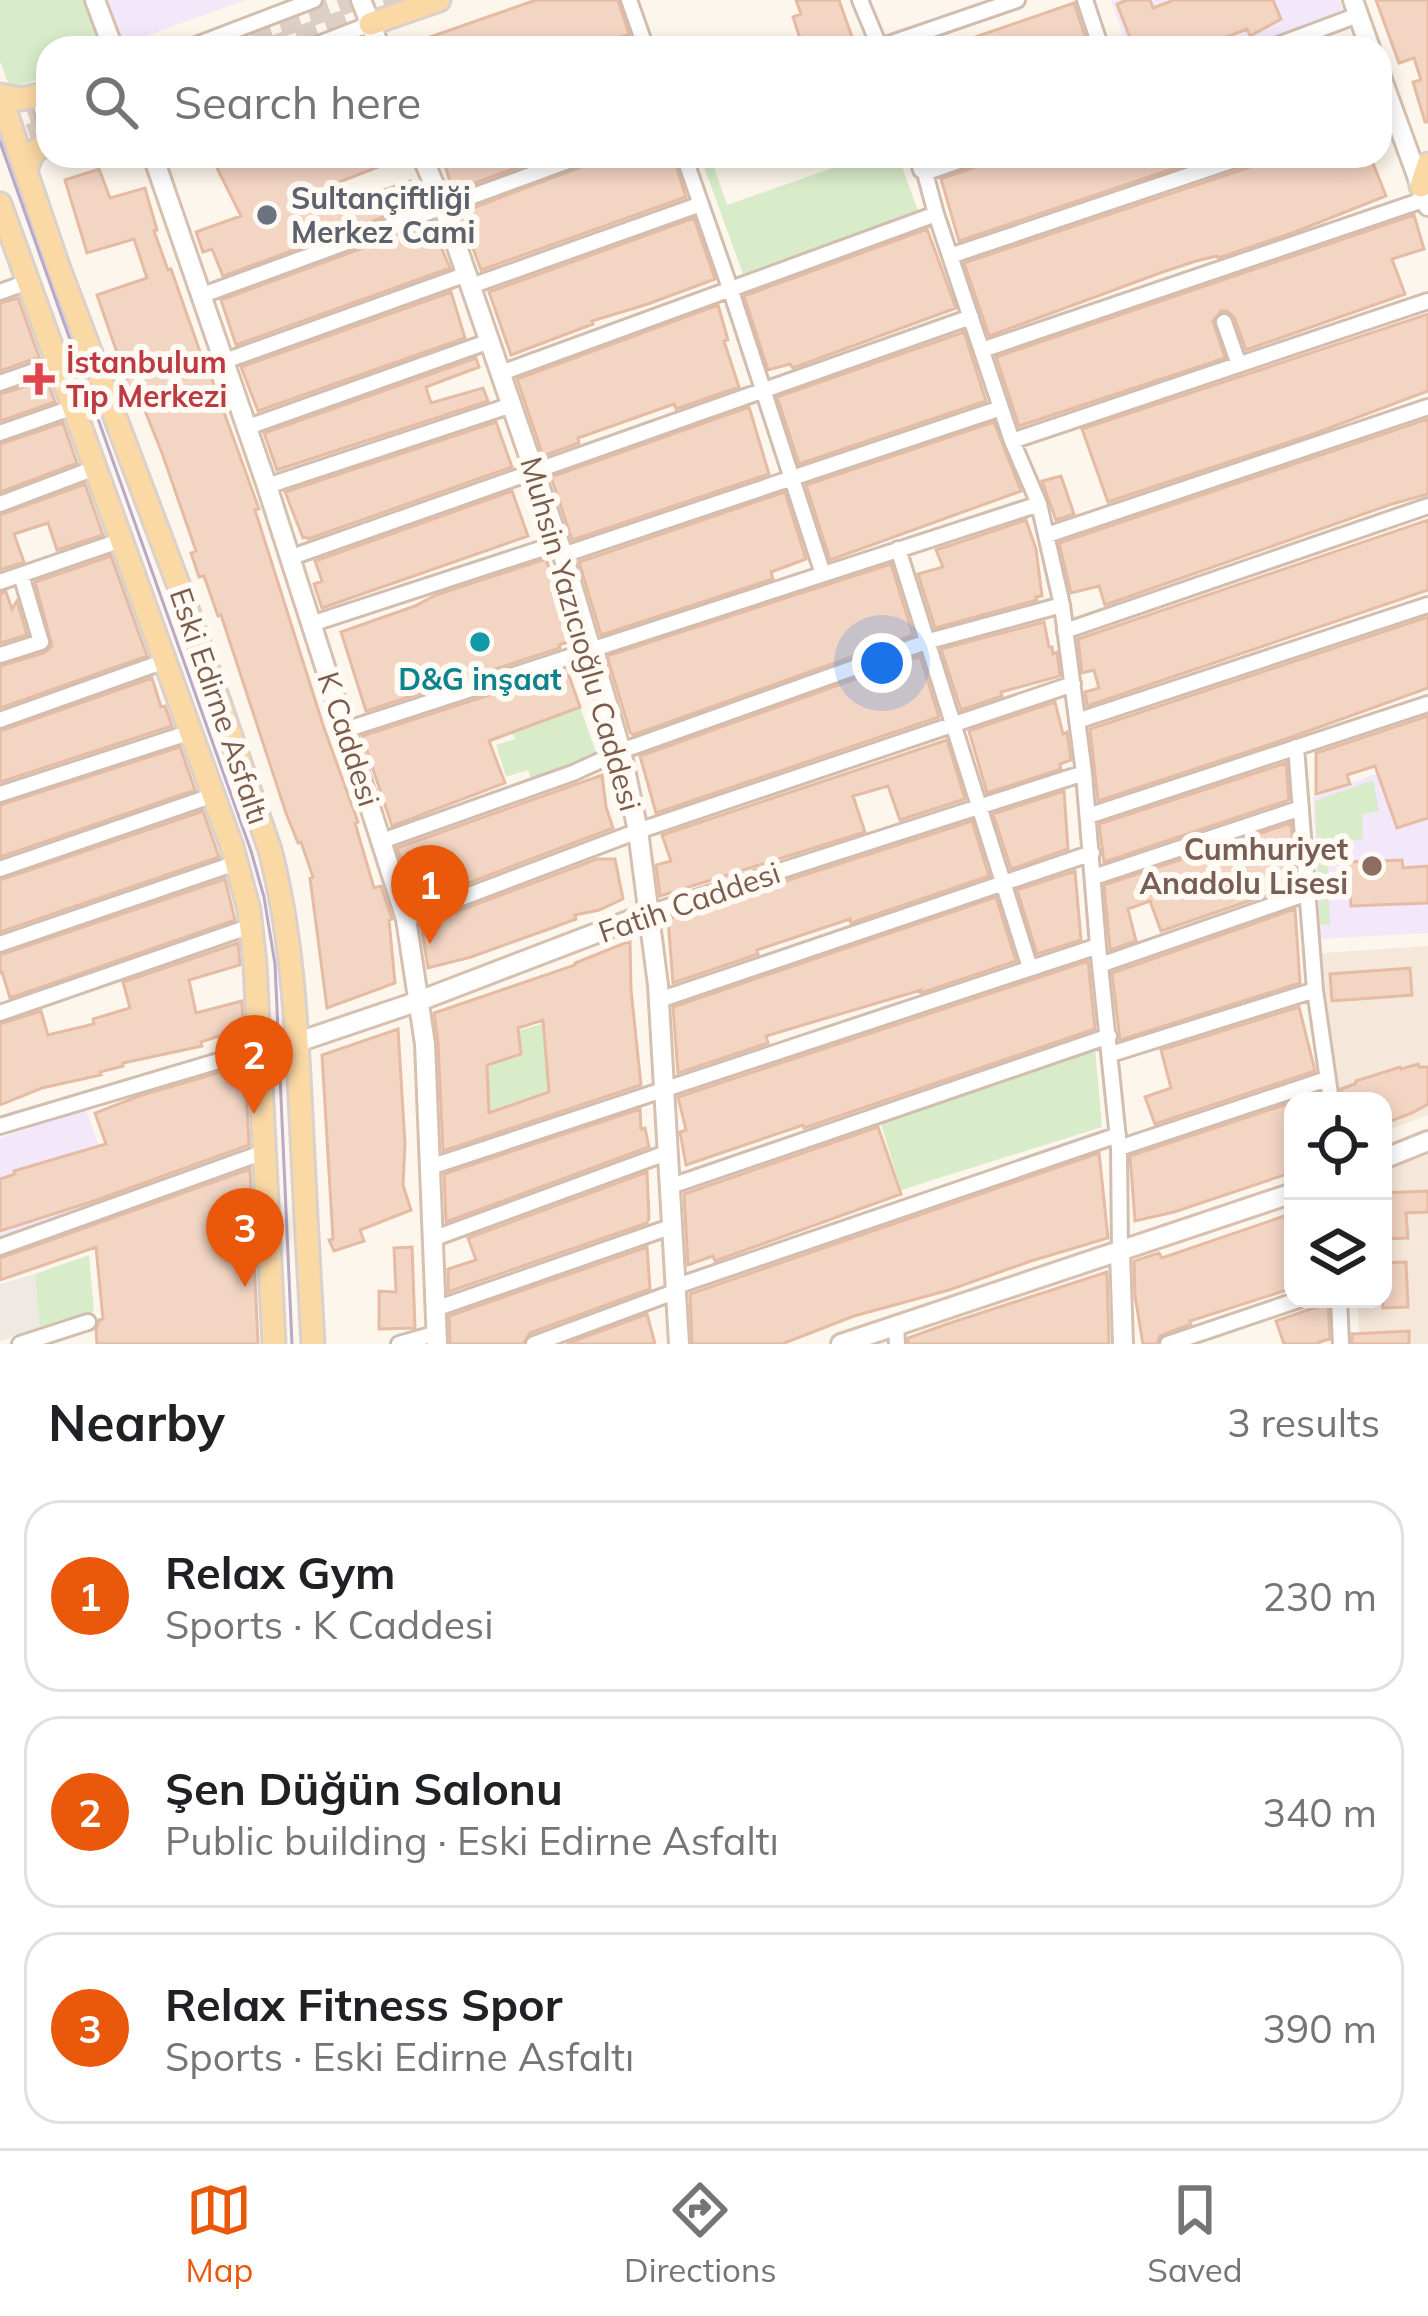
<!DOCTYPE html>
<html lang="en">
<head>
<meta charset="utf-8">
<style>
	body { margin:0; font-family:Mulish,sans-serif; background:#f6f6f6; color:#202124 }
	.controls { position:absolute; right:36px; bottom:36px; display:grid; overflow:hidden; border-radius:24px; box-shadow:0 6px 18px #0003 }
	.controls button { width:108px; height:108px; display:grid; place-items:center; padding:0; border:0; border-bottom:3px solid #e0e0e0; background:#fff; color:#202124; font:60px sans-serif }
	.you { position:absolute; left:882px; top:663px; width:42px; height:42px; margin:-30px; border:9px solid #fff; border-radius:50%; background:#1a73e8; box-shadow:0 0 0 18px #1a73e833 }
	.badge { display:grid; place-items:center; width:78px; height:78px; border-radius:50%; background:#ea580c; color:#fff; font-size:39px; font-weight:700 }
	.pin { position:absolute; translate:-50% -99px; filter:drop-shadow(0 3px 6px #0008) }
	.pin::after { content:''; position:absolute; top:63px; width:42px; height:36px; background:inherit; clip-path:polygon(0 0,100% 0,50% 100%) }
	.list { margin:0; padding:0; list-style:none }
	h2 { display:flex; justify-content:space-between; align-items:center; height:156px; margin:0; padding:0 48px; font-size:51px }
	h2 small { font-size:39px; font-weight:400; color:#757577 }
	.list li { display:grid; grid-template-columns:78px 1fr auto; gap:36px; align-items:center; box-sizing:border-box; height:192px; margin:0 24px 24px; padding:0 24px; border:3px solid #e0e0e0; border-radius:36px }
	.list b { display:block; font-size:45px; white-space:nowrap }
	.list p { margin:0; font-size:39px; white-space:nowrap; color:#757577 }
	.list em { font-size:39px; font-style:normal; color:#757577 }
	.icon { flex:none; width:66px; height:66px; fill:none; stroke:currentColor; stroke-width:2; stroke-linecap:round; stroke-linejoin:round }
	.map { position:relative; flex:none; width:1428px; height:1344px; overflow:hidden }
	.search { position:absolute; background:#fff; box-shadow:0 6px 18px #0003; left:36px; right:36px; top:36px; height:132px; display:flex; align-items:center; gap:30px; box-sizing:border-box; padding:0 42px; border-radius:36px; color:#757577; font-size:45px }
	.sheet { height:804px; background:#fff }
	nav { display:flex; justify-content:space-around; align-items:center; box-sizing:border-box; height:168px; border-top:3px solid #e0e0e0; background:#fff; font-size:33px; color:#757577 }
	nav a { display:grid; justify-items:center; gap:6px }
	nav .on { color:#ea580c }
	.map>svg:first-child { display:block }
	.residential { fill:#f5e8da }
	.industrial { fill:#efe9e4 }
	.education { fill:#f3e8fa }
	.green { fill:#d8ecc9 }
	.building { fill:#f3d5c3; stroke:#e6bba3; stroke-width:3; fill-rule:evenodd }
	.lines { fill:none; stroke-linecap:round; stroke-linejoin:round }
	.primary-tunnel { stroke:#dcd0c4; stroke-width:21; stroke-dasharray:21 10; stroke-linecap:butt }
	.street-casing { stroke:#d1beb0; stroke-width:20 }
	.secondary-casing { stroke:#d6c0b0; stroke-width:24 }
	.primary-casing { stroke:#dad1cd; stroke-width:27 }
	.street { stroke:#fff; stroke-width:14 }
	.secondary { stroke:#fff; stroke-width:18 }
	.primary { stroke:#fbd9a5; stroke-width:21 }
	.tram { stroke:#b9a8c9; stroke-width:3 }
	.worship-dot { fill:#6b7280; stroke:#fffaf3; stroke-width:4.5 }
	.health-dot { fill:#e0444e; stroke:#fffaf3; stroke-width:4.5 }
	.culture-dot { fill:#0f9aa8; stroke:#fffaf3; stroke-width:4.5 }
	.education-dot { fill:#8d6e63; stroke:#fffaf3; stroke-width:4.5 }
	.labels { text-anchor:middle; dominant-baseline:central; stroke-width:12; stroke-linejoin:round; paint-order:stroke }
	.worship-label { font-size:30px; font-weight:bold; fill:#5b616d; stroke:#fffaf3; text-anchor:start }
	.health-label { font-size:30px; font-weight:bold; fill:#be3a42; stroke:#fffaf3; text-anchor:start }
	.street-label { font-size:30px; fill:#7a5c4d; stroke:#fffaf3 }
	.culture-label { font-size:30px; font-weight:bold; fill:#0d838f; stroke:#fffaf3 }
	.education-label { font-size:30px; font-weight:bold; fill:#785e54; stroke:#fffaf3; text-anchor:end }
</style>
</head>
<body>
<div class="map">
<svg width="1428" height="1344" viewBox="0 0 1428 1344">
	<rect width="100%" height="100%" fill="#fdf6ec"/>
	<path class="residential" d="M1428 946V1115L1383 1132V1101H1341L1332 1052 1322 953Z
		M1428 1155V1344H1360L1357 1299H1383V1171Z"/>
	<path class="industrial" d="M35 1274 40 1327 0 1341V1284Z"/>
	<path class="education" d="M108 0H246L123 44Z
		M1111 0H1339L1343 10 1243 48H1127Z
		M1428 753V933L1320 939 1313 798Z
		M86 1109 116 1195 0 1238V1138Z"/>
	<path class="green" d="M0 0H84L100 48H48V76L17 86 8 83 0 61Z
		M700 156H710L727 205 867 156H898L918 211 743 274Z
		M580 707 597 755 531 779 528 770 506 777 496 745 516 739 510 731Z
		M1373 780 1379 811 1362 814 1363 839 1327 844 1330 926 1320 924 1315 801Z
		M544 1023 549 1093 489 1112 487 1065 520 1055 518 1031Z
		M1095 1048 1102 1127 901 1190 880 1121Z
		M89 1255 94 1311 40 1327 35 1274Z"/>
	<path class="building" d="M536 0H618L629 34 596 48H404V46Z
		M796 0H839L852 37 819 48H803L793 17 801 14Z
		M1127 0H1150L1153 8 1174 0H1273L1281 19 1250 36 1247 29 1199 48H1134L1117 4Z
		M1376 0H1428V122H1425L1413 82 1421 80 1414 58 1399 63Z
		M1074 3 1089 48H953L952 45Z
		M211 156H406L334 184 347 211 387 198 384 190 411 181 419 204 223 276 212 249 203 252 196 232 241 216Z
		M442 156H549L453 191Z
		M609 156H673L686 197 481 270 460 213Z
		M984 156H1211L959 241 941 179 978 166Z
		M1257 156H1370L1386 196 1295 232 1218 258 1217 256 1196 261 1160 273 989 336 964 263 1250 167 1255 162Z
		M99 169 110 198 145 188 157 230 154 231 168 270 171 269 206 369 208 368 259 509 255 510 324 728 358 822 355 823 374 888 381 886 392 919 389 920 395 983 327 1008 310 878 313 877 301 842 298 843 286 813 221 615 218 616 204 576 199 577 191 553 196 551 162 453 137 391 131 393 97 295 147 278 134 239 87 253 65 180Z
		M1414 215 1424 249 1392 259 1405 294 1246 350 1234 317 1227 311H1221L1213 321 1225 358 1019 426 996 357Z
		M694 218 715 279 648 304 592 321 593 324 511 355 489 292Z
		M431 223 450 268 236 345 221 300Z
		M927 229 956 308 793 368 790 364 768 370 744 296Z
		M451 292 465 338 258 411 241 367Z
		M18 298 39 357 0 371V303Z
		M718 305 728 340 724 341 739 387 676 409 674 404 578 438 579 443 543 456 517 379Z
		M1428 314V391L1316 433 1108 502 1082 429Z
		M964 332 986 401 799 464 777 397Z
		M476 358 479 367 426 387 431 403 483 388 488 401 277 470 264 433Z
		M47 380 55 402 0 421V394Z
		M749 407 769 474 572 540 551 477Z
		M1428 419V494L1392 504 1105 605 1099 586 1071 593 1059 543Z
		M496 422 512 467 308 539 307 537 303 538 285 492Z
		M994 422 1021 491 830 560 806 485Z
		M63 423 77 463 0 492V444Z
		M1061 476 1074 514 1056 520 1042 481Z
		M85 484 103 535 57 550 48 523 14 534 24 562 0 570V515Z
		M512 491 528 536 322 608 314 584 322 581 315 561Z
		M785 492 806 559 771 572 773 579 601 635 579 562Z
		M1026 520 1036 549 1042 596 1036 597 1037 600 935 628 918 574 943 567 936 550Z
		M1428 520V590L1087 706 1085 692 1099 688 1094 670 1082 673 1078 639Z
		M111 556 147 656 0 708V666L44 653 52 646 35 582Z
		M546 559 573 640 559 645 560 648 366 711 341 632 415 606 436 595Z
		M891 564 913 635 633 735 630 732 607 656Z
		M6 592 12 609 17 601 27 635 0 643V593Z
		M1428 617V688L1289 738 1098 801 1090 729Z
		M1044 622 1049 647H1052L1053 654 1057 652 1060 676 1001 692 1002 696 961 710 941 649Z
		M920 656 939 717 656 813 640 756Z
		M567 670 580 707 489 741 505 783 392 826 362 736Z
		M152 678 161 707 165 706 172 726 0 782V731Z
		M1055 702 1063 734 1067 732 1071 760 1060 764 1061 769 987 793 969 731Z
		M1428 716V818L1397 828 1375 766 1347 775 1350 784 1316 794V753Z
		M947 740 965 799 900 820 888 786 853 796 865 832 660 896 656 865 671 861 662 835Z
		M180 747 195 790 0 857V805Z
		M1286 763 1289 800 1104 862 1099 824Z
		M602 775 606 807 613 828 416 903 397 848Z
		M1064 791 1068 849 1011 869 993 814Z
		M203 811 219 857 0 932V880Z
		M972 821 989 876 851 923 850 919 757 950 758 954 673 983 668 919Z
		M1291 823 1296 885 1161 931 1150 901 1128 909 1136 941 1110 950 1104 885Z
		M597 859H615L623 899 599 910 575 915 576 919 549 929 471 957 428 968 421 925Z
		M1402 860 1403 868 1428 866V903L1351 906 1348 862Z
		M1075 871 1081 940 1037 954 1017 890Z
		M225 879 235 920 10 998 2 972 0 973V955Z
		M996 897 1016 961 921 993V990L766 1036 768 1043 678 1073 673 1007Z
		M1295 909 1300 983 1120 1040 1112 973Z
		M630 941 631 990 641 1085 443 1151 438 1043 434 1013 575 965V963ZM543 1020 549 1092 489 1113 487 1065 521 1054 518 1028Z
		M238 943 240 965 189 980 196 1013 242 1001 243 1028 201 1042 202 1046 123 1063V1066L100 1072 101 1075 42 1088 0 1105V1024L41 1011 48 1035 94 1024 93 1019 130 1008 123 982Z
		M1088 961 1095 1029 804 1128 803 1125 686 1165 680 1132 686 1130 678 1097Z
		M1410 968 1412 995 1332 1001 1330 974Z
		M1299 1007 1315 1071 1155 1124 1145 1097 1171 1088 1161 1050Z
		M398 1029 405 1144 403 1185 411 1210 360 1230 364 1241 334 1251 329 1240 333 1239 322 1055Z
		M1418 1064 1419 1067H1428V1104L1412 1113 1383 1124V1101H1345L1341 1089 1355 1084 1356 1081 1400 1067 1401 1069Z
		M245 1065 249 1145 97 1200 0 1231V1179L15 1174 14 1171 106 1144 95 1113 139 1096Z
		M1293 1102V1172L1174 1212 1135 1221 1130 1156Z
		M640 1109 641 1129 645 1128 649 1147 446 1222 444 1174Z
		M878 1127 901 1194 715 1261 713 1256 688 1265 684 1194Z
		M1099 1153 1108 1238 1031 1261 949 1290 854 1316 782 1344H692L690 1294Z
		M250 1169 258 1344H97L96 1330 99 1320 103 1319 96 1247 0 1280V1258Z
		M647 1172 649 1218 647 1223 448 1292V1269L476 1260 468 1238Z
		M1428 1191V1212L1406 1213 1408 1238 1383 1239V1193Z
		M1293 1213V1288L1190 1321 1191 1324 1160 1336 1157 1344H1143L1135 1296 1134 1261 1159 1253 1162 1258Z
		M412 1247 415 1328 379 1329V1291L396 1292 394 1248Z
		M647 1247 650 1289 530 1333 523 1344H450L449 1316Z
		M1406 1262 1408 1307 1383 1308V1263Z
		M1107 1272 1109 1344H908V1338L944 1325Z
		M1328 1303 1330 1339 1319 1342 1320 1344H1284L1276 1321Z
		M647 1314 655 1344H566Z
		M1409 1331V1344H1352V1334Z"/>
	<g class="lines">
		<path class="primary-tunnel" d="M222 48 355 0
			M268 48 400 0
			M0 128 48 111
			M0 145 48 128"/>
		<defs>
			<path id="street" d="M629 0 646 48
				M860 0 880 48
				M1085 0 1101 48
				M880 47 1017 0
				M188 48 314 0
				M308 48 370 24
				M623 48 643 40
				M1270 48 1358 15
				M684 156 730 288 823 574
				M917 156 921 170 925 173 936 214 1012 441 1039 504 1062 605 1084 773 1098 946 1119 1148 1120 1252
				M925 173 973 156
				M950 256 1246 156
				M471 286 701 204
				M0 292 28 282
				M200 296 582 156
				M1224 322 1239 365
				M982 350 1426 199
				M222 362 467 274
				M501 373 936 214
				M0 383 57 363
				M245 428 490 341
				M0 433 74 407
				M1012 441 1428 301
				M267 486 512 405
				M0 504 95 468
				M1047 535 1428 407
				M898 549 1030 968
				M563 555 1001 408
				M289 558 971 317
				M0 582 122 540
				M311 624 559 543
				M1065 631 1428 506
				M0 655 41 642 21 575
				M0 720 165 661
				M1077 721 1428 605
				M345 730 1039 504
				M1296 747 1315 990 1331 1101
				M0 794 191 732
				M1088 816 1428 704
				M382 841 573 773 621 751 929 641 1062 605
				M0 869 214 795
				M1094 877 1301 808
				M649 913 1084 773
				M406 919 638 831 1073 684
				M0 944 236 863
				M1100 965 1308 893
				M659 1000 1092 853
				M0 1013 251 926
				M1111 1054 1315 990
				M0 1126 259 1049
				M1119 1148 1327 1079
				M430 1167 1098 946
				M671 1186 1109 1036
				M432 1239 669 1152
				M0 1247 264 1152
				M677 1286 1118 1135
				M1339 1299 1341 1344
				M435 1309 673 1226
				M896 1326 897 1344
				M20 1344 88 1322
				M399 1344 437 1333
				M534 1344 677 1291
				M1168 1344 1301 1299"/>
			<path id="secondary" d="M95 0 113 48
				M361 0 380 48
				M1353 0 1370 48
				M1380 74 1428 206
				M48 98 44 109 48 124
				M153 156 267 486 406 919 425 1044 437 1344
				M422 156 443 206 563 555 621 751 638 831 658 985 679 1344
				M298 1042 419 1001 649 913
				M1383 1159 1428 1141
				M1120 1252 1123 1344
				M841 1344 1293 1193"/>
			<path id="primary" d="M370 24 439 0
				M0 95 58 266 183 597 270 850C291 931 296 1014 300 1096 304 1179 308 1261 313 1344
				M0 95 21 99 48 93
				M26 169 33 152 48 143
				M1421 186 1428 164
				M0 204 232 847 249 910 255 964 274 1344"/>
		</defs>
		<use href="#street" class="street-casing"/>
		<use href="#secondary" class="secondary-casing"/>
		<use href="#primary" class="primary-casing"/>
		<use href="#street" class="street"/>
		<use href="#secondary" class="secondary"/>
		<use href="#primary" class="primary"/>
		<path class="tram" d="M0 142 251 851 264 897 275 964 292 1344"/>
	</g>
	<circle class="worship-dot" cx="267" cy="215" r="12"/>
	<path class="health-dot" d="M33 361h12v12h12v12h-12v12h-12v-12h-12v-12h12z"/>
	<circle class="culture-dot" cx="480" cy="642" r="12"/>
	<circle class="education-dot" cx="1372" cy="866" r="12"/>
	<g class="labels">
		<g class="worship-label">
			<text x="291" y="198">Sultançiftliği<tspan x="291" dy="34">Merkez Cami</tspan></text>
		</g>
		<g class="health-label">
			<text x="66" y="362">İstanbulum<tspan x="66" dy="34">Tıp Merkezi</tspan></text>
		</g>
		<g class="street-label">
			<text transform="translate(581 634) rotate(74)">Muhsin Yazıcıoğlu Caddesi</text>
			<text transform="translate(220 706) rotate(71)">Eski Edirne Asfaltı</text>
			<text transform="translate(349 739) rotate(72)">K Caddesi</text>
			<text transform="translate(689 902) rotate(-19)">Fatih Caddesi</text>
		</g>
		<g class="culture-label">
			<text x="480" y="679">D&amp;G inşaat</text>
		</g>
		<g class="education-label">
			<text x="1348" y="849">Cumhuriyet<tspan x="1348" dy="34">Anadolu Lisesi</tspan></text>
		</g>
	</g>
</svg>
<div class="controls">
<button><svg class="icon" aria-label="locate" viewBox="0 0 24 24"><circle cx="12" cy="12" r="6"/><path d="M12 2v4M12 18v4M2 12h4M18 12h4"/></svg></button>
<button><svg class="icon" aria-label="layers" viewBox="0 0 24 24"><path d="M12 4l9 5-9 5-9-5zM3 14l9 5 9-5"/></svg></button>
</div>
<div class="you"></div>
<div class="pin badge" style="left:430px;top:944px">1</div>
<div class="pin badge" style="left:254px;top:1114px">2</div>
<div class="pin badge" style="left:245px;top:1287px">3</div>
<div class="search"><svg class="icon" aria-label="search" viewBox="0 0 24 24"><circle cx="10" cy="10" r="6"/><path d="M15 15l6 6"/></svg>Search here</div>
</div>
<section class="sheet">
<h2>Nearby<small>3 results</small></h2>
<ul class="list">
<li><span class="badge">1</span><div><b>Relax Gym</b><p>Sports · K Caddesi</p></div><em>230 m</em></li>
<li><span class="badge">2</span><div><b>Şen Düğün Salonu</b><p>Public building · Eski Edirne Asfaltı</p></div><em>340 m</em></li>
<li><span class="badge">3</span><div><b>Relax Fitness Spor</b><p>Sports · Eski Edirne Asfaltı</p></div><em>390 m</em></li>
</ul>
</section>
<nav>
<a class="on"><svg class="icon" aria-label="map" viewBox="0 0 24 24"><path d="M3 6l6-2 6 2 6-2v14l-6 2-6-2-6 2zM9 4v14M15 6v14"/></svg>Map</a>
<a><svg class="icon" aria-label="directions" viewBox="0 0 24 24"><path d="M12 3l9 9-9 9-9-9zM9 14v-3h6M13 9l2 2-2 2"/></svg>Directions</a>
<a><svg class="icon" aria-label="saved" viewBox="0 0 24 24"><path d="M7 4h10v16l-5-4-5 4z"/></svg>Saved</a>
</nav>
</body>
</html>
